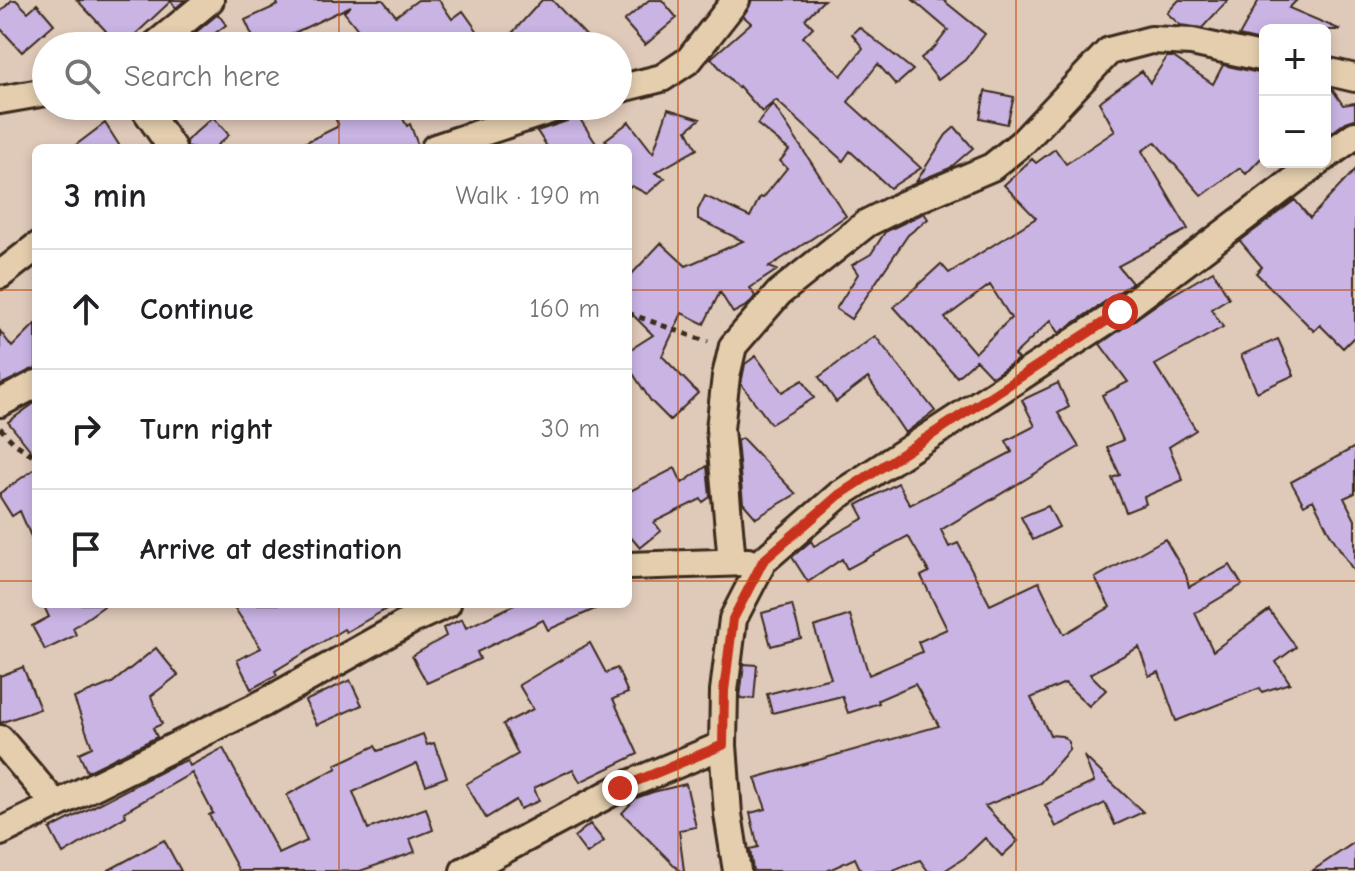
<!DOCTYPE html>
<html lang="en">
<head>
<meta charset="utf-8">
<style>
	body { margin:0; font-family:"Comic Neue",sans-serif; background:#f6f6f6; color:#202124 }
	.controls { position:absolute; right:24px; top:24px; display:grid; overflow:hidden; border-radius:12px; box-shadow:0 4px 12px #0003 }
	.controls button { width:72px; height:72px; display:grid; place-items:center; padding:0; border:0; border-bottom:2px solid #e0e0e0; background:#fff; color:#202124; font:40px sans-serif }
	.stop { position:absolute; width:24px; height:24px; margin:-18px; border:6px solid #c8321e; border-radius:50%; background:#fff }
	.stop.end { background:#c8321e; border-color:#fff; box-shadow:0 2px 8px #0008 }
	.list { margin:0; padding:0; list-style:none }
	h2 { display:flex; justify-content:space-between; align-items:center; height:104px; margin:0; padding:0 32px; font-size:34px }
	h2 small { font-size:26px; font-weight:400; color:#757577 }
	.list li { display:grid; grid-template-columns:52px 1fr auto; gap:24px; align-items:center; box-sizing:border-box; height:120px; padding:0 32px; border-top:2px solid #e0e0e0 }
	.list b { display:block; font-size:30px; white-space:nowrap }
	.list em { font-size:26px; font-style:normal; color:#757577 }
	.icon { flex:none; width:44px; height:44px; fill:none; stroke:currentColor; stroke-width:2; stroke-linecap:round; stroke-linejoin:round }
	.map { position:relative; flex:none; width:1355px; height:871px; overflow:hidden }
	.search { position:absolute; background:#fff; box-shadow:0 4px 12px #0003; left:32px; top:32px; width:600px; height:88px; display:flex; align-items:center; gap:20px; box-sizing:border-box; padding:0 28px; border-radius:44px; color:#757577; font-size:30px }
	.panel { position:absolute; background:#fff; box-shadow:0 4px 12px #0003; left:32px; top:144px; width:600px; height:464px; border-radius:12px }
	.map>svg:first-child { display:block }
	.building { fill:#c9b4e4; stroke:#3b2a1e; stroke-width:2; fill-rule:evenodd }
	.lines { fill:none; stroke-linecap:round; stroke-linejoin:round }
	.minor-casing { stroke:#3b2a1e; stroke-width:32 }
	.path { stroke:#3b2a1e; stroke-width:5; stroke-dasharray:6 6; stroke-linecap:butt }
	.minor { stroke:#e4ceae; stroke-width:26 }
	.route { stroke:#c8321e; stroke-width:10 }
	.grid { fill:none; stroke:#bd4d10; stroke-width:2; stroke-opacity:0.55 }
</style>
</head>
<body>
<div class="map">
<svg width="1355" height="871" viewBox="0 0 1355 871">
	<rect width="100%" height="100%" fill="#dfc9b9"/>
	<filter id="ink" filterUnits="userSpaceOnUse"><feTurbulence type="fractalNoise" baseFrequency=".0125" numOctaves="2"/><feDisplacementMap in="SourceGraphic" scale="16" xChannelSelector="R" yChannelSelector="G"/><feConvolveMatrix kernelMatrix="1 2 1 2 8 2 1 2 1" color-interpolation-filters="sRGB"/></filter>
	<g filter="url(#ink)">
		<path class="building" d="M12 0H16L28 12 37 4 54 24 22 52 0 28V12Z
			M77 0H185L176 8 171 1 123 46H89L106 31Z
			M276 0H383L396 16 418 0H439L452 19 463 11 488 46H371L344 12 351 6 292 34 257 46 245 20 278 5Z
			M542 0H552L596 46H529L513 32Z
			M649 0H662L677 18 645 45 624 21Z
			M752 0H824L805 19 813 27 803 37 841 76 863 48 852 34 859 27 913 70 896 85 878 64 848 102 921 168 890 188 850 151 843 161 776 100 762 112 739 86 738 88 711 58 751 23 743 16Z
			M913 0H943L985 34 965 60 938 80 921 58 934 48 948 30Z
			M1179 0H1228L1202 28 1180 25 1167 13Z
			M1259 0H1297L1289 8 1341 30H1265V42L1239 36Z
			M218 14 226 25 202 43 195 33Z
			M1167 57H1173L1213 84 1223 65 1259 73 1265 77V154L1246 174 1240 168 1202 196 1155 142 1142 151 1188 229 1118 266 1132 283 1059 333 1051 320 1014 355 1018 359 992 377 976 360 957 377 894 307 941 264 949 273 1036 218 1004 185 1032 159 1036 163 1055 149 1066 164 1115 131 1099 102 1142 71 1150 83ZM990 285 1011 318 975 353 945 318Z
			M1325 87 1332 89 1343 105 1355 103V119L1346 122 1326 137Z
			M985 91 1014 97 1007 124 980 118Z
			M773 104 846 216 769 267 777 270 750 288 755 296 748 305 733 313 720 292 704 324 682 313 662 356 698 393 670 420 651 401 628 366V351L653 335 628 310V278L661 243 686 266 743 241 698 219V210L705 196 750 217 760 197 763 198 787 168 780 161 789 150 757 124Z
			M329 106H396L407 126 410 124 419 148H294L337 127 338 124Z
			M668 109 700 119 687 130 697 149 655 173 665 178 647 194 632 186 628 189V148H612L605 140 629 122 653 153Z
			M576 113 599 148H548L537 131 567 121Z
			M213 117 229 135 214 148H188L186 141Z
			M105 123 121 148H72Z
			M955 127 973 148 950 168 916 182 946 135Z
			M1355 170V336L1343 348 1320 325 1314 331 1256 273 1262 267 1240 241 1295 200 1310 218Z
			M924 213 928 219 908 235 851 319 836 309 858 274 852 265 871 254 885 232Z
			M1213 271 1229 298 1211 309 1223 327 1155 365 1196 430 1169 447 1183 480 1144 497 1146 504 1126 512 1112 478 1120 475 1107 447 1123 440 1102 395 1128 382 1100 344 1160 302Z
			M36 323V368L0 385V331L12 347Z
			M875 336 935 411 905 433 868 378 836 402 819 377Z
			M1278 339 1294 375 1257 392 1241 355Z
			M756 356 782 392 803 380 814 398 771 424 741 384 745 364Z
			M1058 383 1069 407 1058 413 1079 447 941 530 949 547 958 543 990 605 1039 582 1064 634 1110 607 1095 578 1165 539 1186 575 1189 587 1230 565 1242 585 1195 613 1213 651 1269 610 1296 647 1276 662 1290 683 1262 692 1260 688 1176 721 1159 672 1149 676 1139 647 1090 674 1106 690 1089 706 1065 683 1031 698 1050 735 1062 736 1069 742V750L1040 783 985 806 1018 841 1002 856 985 838 964 858 944 871H928L920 860 893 871H861L855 858 827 871H753L750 849 758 847 750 813 766 809 755 778 939 726 915 684 878 700 879 703 848 713 842 696 772 713 767 694 831 678 814 627 850 615 869 675 922 652 918 642 947 629 921 576 929 572 908 536 847 569 842 559 808 582 792 557 811 541 814 546 864 518 857 505 898 483 910 505 1012 452 1006 441 1035 426 1022 400Z
			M36 402V457L8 422Z
			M742 438 796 494 756 518 743 503 737 441Z
			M1355 447V493L1344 498 1355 520V573L1329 532 1313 500 1304 505 1291 482Z
			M707 466 710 497 703 502 701 499 654 522 661 531 640 548 628 534V492L675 468 682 483Z
			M36 468V548L20 511 12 516 0 497V493Z
			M1048 506 1059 527 1033 540 1021 517Z
			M43 604H107L73 628 76 635 45 650 32 626 49 617Z
			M232 604H395L346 632 344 629 275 671 277 675 251 689 237 660 261 648Z
			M516 604H606L548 630 543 620 477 652 480 659 427 683 412 656 446 636 443 628 462 619 466 628Z
			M792 605 801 638 771 646 762 613Z
			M590 643 606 673 617 668 628 693 613 699 638 754 580 782 573 769 534 788 539 801 520 809 516 800 486 818 466 784 518 754 503 724 533 709 519 685Z
			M156 648 178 675 151 696 162 724 153 728 157 737 87 772 79 753 92 747 74 698 112 683Z
			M744 664 757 665 754 699 740 698Z
			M23 667 40 709 0 723V676Z
			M350 680 362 705 317 725 305 701Z
			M423 734 427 745 434 743 447 777 426 785 417 763 353 792 368 829 426 808 433 830 410 839 415 852 360 871H239L209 815 213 813 192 773 124 812 126 816 63 854 50 829 170 767 187 760 190 766 223 748 279 854 307 841 287 795 337 768 335 765 375 746 378 751Z
			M1084 756 1111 782 1143 812 1115 825 1105 803 1056 827 1045 805 1094 782Z
			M686 784 696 827 679 830 684 871H680L622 813 636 798 653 792Z
			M590 824 604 841 587 854 574 837Z
			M164 840 181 871H107Z
			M1355 842V871H1312Z"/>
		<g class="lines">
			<defs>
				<path id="minor" d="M154 46 210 0
					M1325 71 1355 78
					M618 89 662 78 689 60 736 0
					M0 100 46 92
					M143 106 172 148
					M435 148 562 106
					M1325 157 1355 135
					M0 275 36 247
					M0 403 36 384
					M732 562 720 429 726 376 733 346 779 293 867 223 903 205 992 167 1024 141 1109 51 1151 40 1192 42 1265 58
					M628 566 748 562
					M0 739 55 804
					M0 832 264 703 412 620 447 604
					M464 871 620 788 723 745
					M737 871 728 814 723 745 724 691 733 619 763 561 839 495 1120 312 1318 162"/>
			</defs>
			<use href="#minor" class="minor-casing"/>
			<path class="path" d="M628 313 708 342
				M0 428 14 443 36 457"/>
			<use href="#minor" class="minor"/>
		</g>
	</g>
	<g class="lines" filter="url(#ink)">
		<path class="route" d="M620 788 723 745 724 691 733 619 763 561 839 495 1120 312"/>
	</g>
	<path class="grid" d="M339 0V46M678 0V871M1016 0V871M339 106V148M0 290H36M628 290H1355M0 581H36M628 581H1355M339 604V871"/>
</svg>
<div class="controls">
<button>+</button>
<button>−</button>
</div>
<div class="stop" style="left:1120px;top:312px"></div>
<div class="stop end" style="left:620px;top:788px"></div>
<div class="search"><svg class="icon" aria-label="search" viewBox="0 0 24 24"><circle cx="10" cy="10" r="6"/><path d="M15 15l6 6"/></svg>Search here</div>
<section class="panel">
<h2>3 min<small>Walk · 190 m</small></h2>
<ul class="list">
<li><svg class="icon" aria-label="ahead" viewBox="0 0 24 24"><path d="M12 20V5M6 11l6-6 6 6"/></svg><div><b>Continue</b></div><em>160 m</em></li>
<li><svg class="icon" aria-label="right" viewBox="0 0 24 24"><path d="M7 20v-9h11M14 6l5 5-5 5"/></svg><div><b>Turn right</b></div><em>30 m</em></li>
<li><svg class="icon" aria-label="arrive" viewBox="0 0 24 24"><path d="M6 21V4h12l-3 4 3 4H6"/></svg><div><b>Arrive at destination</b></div></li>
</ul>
</section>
</div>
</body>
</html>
